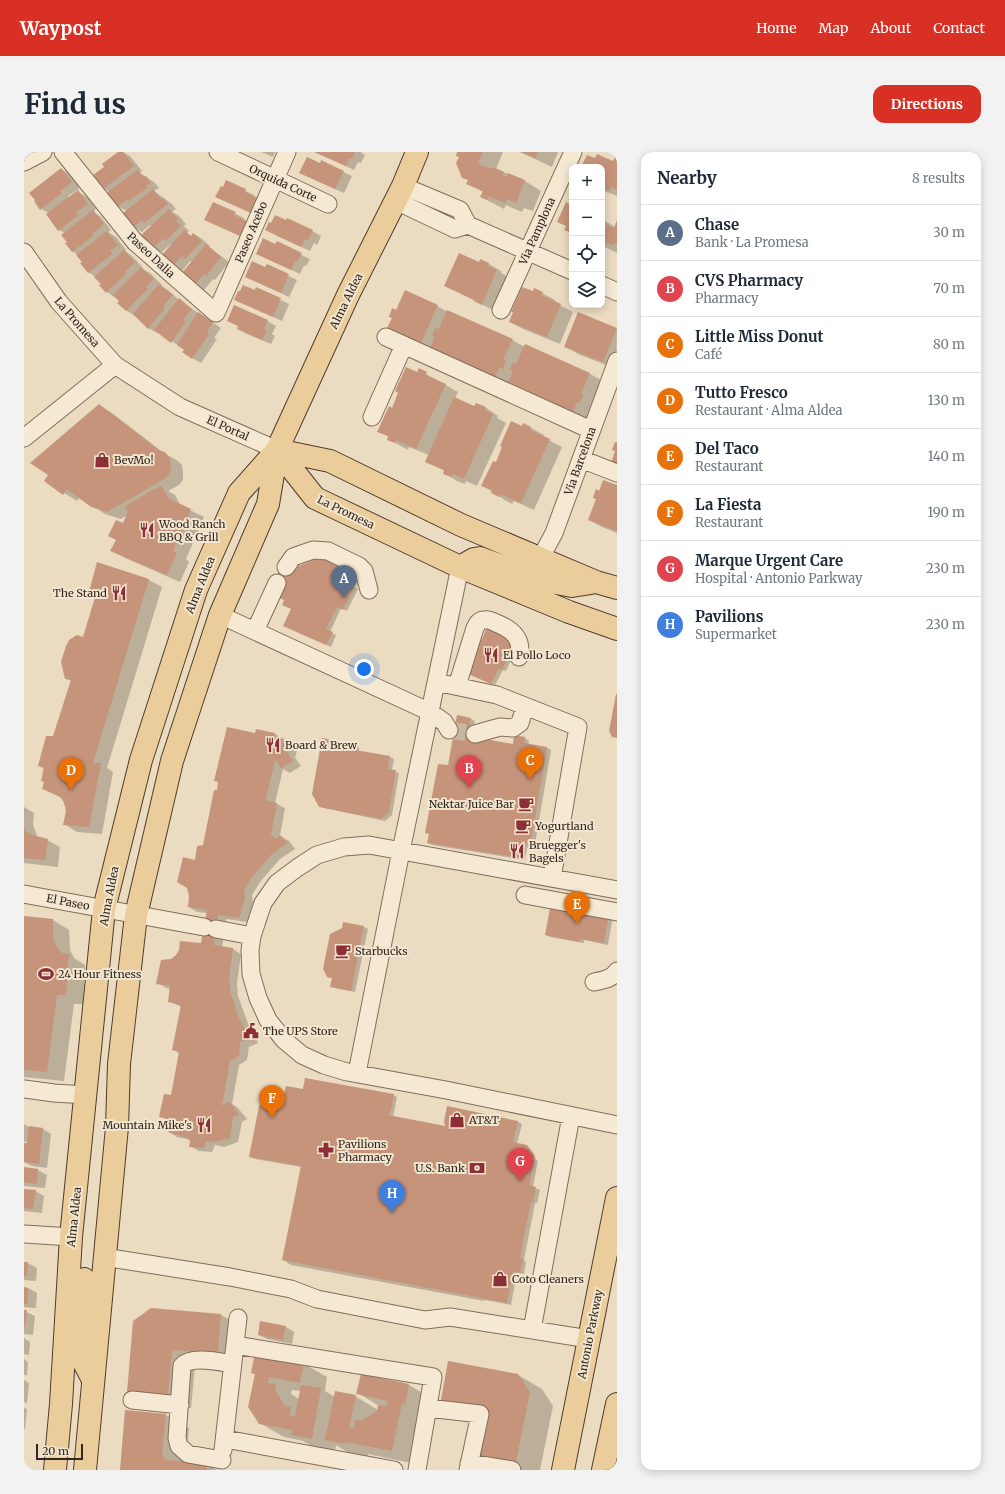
<!DOCTYPE html>
<html lang="en">
<head>
<meta charset="utf-8">
<style>
	body { margin:0; font-family:Merriweather,serif; background:#f2f2f3; color:#1f2937 }
	.controls { position:absolute; right:12px; top:12px; display:grid; overflow:hidden; border-radius:8px; box-shadow:0 2px 10px #0003 }
	.controls button { width:36px; height:36px; display:grid; place-items:center; padding:0; border:0; border-bottom:1px solid #e0e1e3; background:#fff; color:#1f2937; font:20px sans-serif }
	.scale { position:absolute; left:12px; bottom:10px; width:47px; box-sizing:border-box; padding-left:4px; border:2px solid #33261d; border-top:0; font-size:11px; line-height:14px; white-space:nowrap; color:#33261d; -webkit-text-stroke:3px #f2e6d0; paint-order:stroke }
	.you { position:absolute; left:340px; top:517px; width:14px; height:14px; margin:-10px; border:3px solid #fff; border-radius:50%; background:#1a73e8; box-shadow:0 0 0 6px #1a73e833 }
	.badge { display:grid; place-items:center; width:26px; height:26px; border-radius:50%; background:#d93025; color:#fff; font-size:13px; font-weight:700 }
	.pin { position:absolute; translate:-50% -33px; filter:drop-shadow(0 1px 2px #0008) }
	.pin::after { content:''; position:absolute; top:21px; width:14px; height:12px; background:inherit; clip-path:polygon(0 0,100% 0,50% 100%) }
	.list { margin:0; padding:0; list-style:none }
	h2 { display:flex; justify-content:space-between; align-items:center; height:52px; margin:0; padding:0 16px; font-size:17px }
	h2 small { font-size:13px; font-weight:400; color:#747a83 }
	.list li { display:grid; grid-template-columns:26px 1fr auto; gap:12px; align-items:center; box-sizing:border-box; height:56px; padding:0 16px; border-top:1px solid #e0e1e3 }
	.list b { display:block; font-size:15px; white-space:nowrap }
	.list p { margin:0; font-size:13px; white-space:nowrap; color:#747a83 }
	.list em { font-size:13px; font-style:normal; color:#747a83 }
	.icon { flex:none; width:22px; height:22px; fill:none; stroke:currentColor; stroke-width:2; stroke-linecap:round; stroke-linejoin:round }
	.map { position:relative; flex:none; width:593px; height:1318px; overflow:hidden; border-radius:12px }
	header { display:flex; align-items:center; gap:24px; box-sizing:border-box; height:56px; padding:0 20px; background:#d93025; color:#fff }
	header strong { font-size:19px }
	nav { display:flex; gap:22px; margin-inline-start:auto; font-size:14px }
	.intro { display:flex; align-items:center; justify-content:space-between; box-sizing:border-box; height:96px; padding:0 24px }
	h1 { margin:0; font-size:28px }
	.button { padding:10px 18px; border-radius:12px; background:#d93025; color:#fff; font-size:14px; font-weight:700 }
	main { display:flex; gap:24px; padding:0 24px }
	aside { flex:1; background:#fff; border-radius:12px; box-shadow:0 2px 10px #0003 }
	.map>svg:first-child { display:block }
	.shadow { fill:#0003; fill-rule:evenodd }
	.building { fill:#c6947a }
	.lines { fill:none; stroke-linecap:round; stroke-linejoin:round }
	.minor-tunnel { stroke:#c5b7a0; stroke-width:17; stroke-dasharray:17 8; stroke-linecap:butt }
	.minor-casing { stroke:#826d5a; stroke-width:19 }
	.major-casing { stroke:#503c2e; stroke-width:24 }
	.minor { stroke:#f6e9d4; stroke-width:17 }
	.major { stroke:#ebcc9b; stroke-width:22 }
	.labels { text-anchor:middle; dominant-baseline:central; stroke-width:4; stroke-linejoin:round; paint-order:stroke }
	.street-label { font-size:11px; fill:#33261d; stroke:#f2e6d0 }
	.poi-label { font-size:11px; fill:#33261d; stroke:#f2e6d0; text-anchor:start }
</style>
</head>
<body>
<header>
<strong>Waypost</strong>
<nav><a>Home</a><a>Map</a><a>About</a><a>Contact</a></nav>
</header>
<div class="intro"><h1>Find us</h1><a class="button">Directions</a></div>
<main>
<div class="map">
<svg width="593" height="1318" viewBox="0 0 593 1318">
	<rect width="100%" height="100%" fill="#eadbc1"/>
	<path class="shadow" d="M96 0H99L106 4 118 19 116 21 130 30 135 36 130 39 148 52 152 57 148 60 154 63 162 72 160 74 165 79 163 81 168 84 170 82 178 87 186 94 185 95 205 110 191 128 189 127 180 138 172 133 168 110 166 109 158 119 149 114 148 93 147 92 138 100 129 95 127 75 126 73 118 80 110 75 103 59 93 54 86 40 80 37 70 24 81 15Z
		M237 0H251L249 5Z
		M291 0H337L341 3 337 11 334 10 330 18Z
		M434 0H479L472 17 501 29 517 39 509 59 500 56 498 60 482 53 480 57 457 45 459 40 444 32 445 29 439 25Z
		M496 0H534L528 15Z
		M572 7 590 10 593 7V44L578 38V15H558Z
		M37 17 46 22 56 36 44 44 46 46 54 40 63 45 72 57 69 60 77 65 87 78 84 80 92 85 102 98 101 99 108 104 119 116 118 117 126 121 138 133 137 134 144 138 156 149 197 176 190 186 193 187 177 211 168 206 161 198 134 180 133 181 124 176 111 164 103 159 95 151 96 149 83 140 72 125 64 120 54 103 48 99 41 81 35 78 25 61 17 57Z
		M319 20 328 24 320 41 285 25Z
		M203 30 230 43 236 65 193 45Z
		M189 51 220 66 219 68 223 70 225 88 182 68Z
		M578 67 591 75 593 70V101L581 95 578 101Z
		M263 70 288 79 297 84 293 93 290 91 286 99 251 83 248 72Z
		M253 91 286 107 282 114 280 113 276 122 242 106Z
		M455 111 465 112 477 119V121L486 126 471 159 421 134Z
		M243 113 273 128 265 145 231 129Z
		M232 136 265 152 258 169 220 152Z
		M510 141H518L531 148 530 150 549 160 536 192 499 177 486 170Z
		M413 154 424 160 488 188 501 195 502 193 566 222 579 229 569 258 566 256 562 267 498 238 485 230 484 232 378 183 365 176 372 159Z
		M554 161 593 177 592 217 554 202 541 194Z
		M204 168 243 169 252 174 248 182 251 184 247 192 223 182 214 177 215 175Z
		M395 218 434 240 431 246 451 255 462 256 474 264 473 266 482 271 453 334 442 329 441 332 433 329 420 321 421 319 402 310 405 303 385 295 384 298 377 294 364 287 365 285 355 279Z
		M75 253 88 261 140 301 154 309 158 313 159 320V328L155 333 144 339 151 343 156 353 180 365 162 407 165 410 156 430 101 406 88 398 104 363 97 367 81 362 56 345 53 349 21 329Z
		M500 272 520 283 519 285 538 295 510 358 490 349 488 352 481 348 459 334Z
		M593 334V381L578 375 565 368 576 340Z
		M74 411 125 428 138 435 83 616 89 620 78 682 53 680 40 672 43 659 39 647 19 637 21 630 20 617 15 614 30 585 47 529 42 526 59 486 72 444 66 440Z
		M335 419 328 434 334 437 323 459 317 456 306 480 312 483 307 495 265 476 268 457 261 448 262 433Z
		M482 484 493 495 482 519 479 518 471 533 447 523 457 490Z
		M434 564 447 567 451 569 448 586 489 593 491 585 501 586 505 589 504 593 523 596 527 598 511 692 503 696 501 708 408 693 404 690 406 683 402 680 425 614Z
		M232 578 251 582 260 587V588L274 595 271 606 277 614 266 621 259 617 251 651 261 656 256 684 265 689 271 697 256 707 236 730 228 743 229 752 223 770 202 767 198 796 209 797 217 802 213 831 214 844 223 869 234 891 225 895 223 908 215 913 208 952 213 955 223 967 218 970 214 990 200 995 191 993 188 1000 175 999 166 994V988L153 985 145 980 148 970 136 964 148 944 156 902 149 897 157 855 145 849 147 837 142 836 134 831 147 808 178 792 183 761 173 760 165 755 171 709 180 694 194 639 232 582Z
		M331 593 335 595V599L366 605 370 607 368 618 375 621 368 663 361 669 300 656 296 654Z
		M0 655 10 661 9 673 14 686 23 688 36 695 34 715 0 711Z
		M589 764 584 793 560 788V791L526 785 522 783Z
		M0 765 29 768 45 778 46 798 50 806 61 813 59 852H50L40 929 0 925Z
		M340 775 344 777 331 840 311 836 307 834 309 827 304 825Z
		M280 938 369 943 373 945 369 965 423 975 494 970 498 972 493 992 503 994 513 1009 514 1008 509 1035 516 1038 513 1051H511L500 1108 502 1110 500 1122 493 1121 487 1153 461 1148 460 1149 267 1113 259 1108 277 1015 231 1007 227 1005 260 947Z
		M0 972 7 976 19 977 27 982 23 1016 8 1014 0 1010V992H4V990H0Z
		M0 1016 14 1018 23 1023 21 1036 0 1034Z
		M0 1038 11 1039 20 1044 18 1061 0 1059Z
		M0 1111H4L13 1116 12 1129 0 1128Z
		M0 1136H4L13 1141 12 1156 0 1155Z
		M127 1157 197 1163 220 1176 217 1215 171 1214 167 1256 127 1253Z
		M0 1159 11 1164 9 1183 0 1182Z
		M262 1175 270 1180 268 1192 243 1187 235 1183Z
		M0 1186 6 1190 5 1203 0 1202Z
		M0 1207 4 1210 3 1223H0Z
		M280 1212 303 1225 301 1239 311 1245 331 1244 354 1258 355 1254 334 1241 385 1233 408 1247 392 1312 344 1302V1305L325 1301 312 1293 311 1299 291 1296 279 1289 260 1285 236 1271 232 1223 228 1221ZM268 1238 277 1239 275 1247 267 1242Z
		M494 1223 518 1237 529 1254 516 1318H491L477 1315 454 1302 461 1265 441 1261 418 1248Z
		M0 1228 5 1231 3 1251 0 1250Z
		M0 1256 3 1257 1 1277H0Z
		M142 1263 165 1276 162 1310 183 1312 193 1318H97Z"/>
	<path class="building" d="M94 0H99L110 14 79 37 69 23 80 15 78 12Z
		M290 0H331L328 7 325 6 322 14Z
		M433 0H459L454 12 468 17 469 15 480 20 478 23 483 25 484 21 501 28 492 51 483 47 481 51 464 44 463 48 456 45 459 39 442 32 444 28 438 26 432 11 435 5 432 4Z
		M496 0H514L511 6Z
		M573 2 589 9 591 5 593 6V38L587 35 585 39 578 36V15H557L563 3 571 6Z
		M283 5 296 11 297 8 320 19 311 37 275 21Z
		M37 16 48 30 36 39 38 41 16 58 10 49 11 48 5 41Z
		M114 18 119 25 122 24 127 31 122 34 123 36 105 49 104 47 93 55 82 41Z
		M202 28 222 37 221 40 234 46 227 61 191 45 197 34 199 35Z
		M129 37 137 47 139 46 144 52 120 71 118 68 109 76 98 62Z
		M54 38 64 52 52 60 55 63 34 79 22 62Z
		M189 50 212 60 210 63 223 69 216 84 180 68Z
		M542 50 548 53V81L540 78 542 74 533 70Z
		M145 57 154 67 152 69 157 74 141 89 139 87 129 96 117 83Z
		M69 58 80 72 68 82 69 84 48 100 41 91 43 90 37 83Z
		M251 63 262 68 263 66 289 78 284 89 281 87 277 95 241 78 245 70 247 71Z
		M593 68V91L588 93 582 90 581 94 578 93V71L590 76Z
		M160 78 167 84 169 81 178 89 161 107 158 104 149 114 137 104Z
		M83 79 94 93 86 99 88 102 64 121 56 111 58 110 52 103Z
		M239 86 251 92 253 89 278 101 273 110 271 109 267 118 232 102Z
		M182 92 197 105 182 124 180 122 171 133 157 122Z
		M100 98 111 110 101 120 102 122 82 141 75 133 77 132 70 125Z
		M435 101 455 110 456 107 465 111 464 114 473 118 458 153 450 149 451 148 420 134Z
		M228 109 241 115 243 112 265 122 257 141 221 125Z
		M117 115 130 127 122 135 124 137 102 159 93 151 95 149 89 143Z
		M135 132 149 143 139 154 141 156 124 177 109 162Z
		M219 133 231 138 232 135 257 146 249 165 210 148 214 139H216Z
		M498 135 509 139 510 136 519 140 517 143 537 152 523 185 485 170 489 160H487Z
		M381 138 414 153 397 191 363 176 368 166 365 165 368 156 372 158Z
		M155 146 168 157 159 168 162 170 147 191 130 178Z
		M210 153 244 168 240 177 243 178 238 188 213 177 214 174 203 169Z
		M423 158 489 187 479 207 482 208 479 217 476 215 471 225 406 196 411 185 408 184 411 176 415 177Z
		M174 160 189 170 183 180 185 182 168 207 158 200 160 198 153 193Z
		M554 160 593 176 579 210 540 195Z
		M501 192 566 221 557 242 560 243 556 251 553 250 549 260 484 231 489 219 486 218 489 210 492 212Z
		M382 215 393 220 395 216 403 220 402 223 422 232 392 297 372 288 371 291 363 288 364 284 353 280 365 254 368 256 374 241 371 239Z
		M430 245 450 254 452 251 462 255 461 258 469 262 440 327 429 322 427 325 419 322 420 318 401 310Z
		M75 252 136 299 141 300 145 305 147 312 146 320 142 326 83 360 67 355 43 337 39 343 20 329 24 323 6 311Z
		M487 269 498 274 499 271 507 275 506 278 526 287 497 351 476 342 475 345 467 341 468 338 457 334 469 309 472 310 478 295 476 294Z
		M591 290H593V313L587 311 591 299 588 298Z
		M579 328 593 333V379L564 368 572 347 569 346 572 337 575 339Z
		M138 334 144 346 167 357 149 399 153 401 143 423 86 399 92 388 84 384 92 368 99 371 104 360 101 355 128 338Z
		M302 403 331 416 324 431 330 434 319 458 313 455 302 477 309 480 302 493 259 474 267 457 258 453 260 448 255 446 251 427 258 413 267 417Z
		M73 410 125 427 69 611H77L65 675 39 673 42 659 40 651 36 644 18 637 20 630 17 629 20 615 14 614 22 584H29L47 528 41 527 37 510 42 494 45 488 53 483 59 485 72 442 65 440Z
		M463 475 482 483 481 487 490 492 478 518 475 516 467 532 442 521 455 488 457 489Z
		M592 542H593V586L588 585 585 579Z
		M433 563 447 566 444 584 489 592 490 583 501 585 500 591 523 595 507 689 499 694 497 706 403 691 405 682 401 681 414 612 424 613Z
		M203 575 231 581 232 577 251 581V585L265 589 263 600 269 609 257 616 251 608 242 648 253 651 247 683 252 687 256 683 264 691 247 703 228 725 220 738 221 746 215 766 194 763 190 793 209 796 205 826 206 838 214 864 226 886 216 890 215 904 206 909 198 954 205 949 215 962 209 965 206 986 191 990 182 989 180 996 165 995 166 989 164 986 144 980 147 968 135 965 140 942 147 943 155 900 148 898 157 853 144 850 146 834 132 832 137 808 147 807 152 803 155 798 156 789 177 791 183 758 164 755 165 744 163 736 153 730 159 705 171 708 173 694 179 693 190 638H193L194 630 190 629Z
		M298 586 332 592 331 598 366 604 364 617 372 618 365 660 357 667 295 655 288 642Z
		M0 675 2 679 8 683 24 687 21 708 0 706Z
		M527 751 585 761 580 791 557 787 556 790 521 783Z
		M0 764 29 767V787L33 795 38 801 45 802 42 843H33L23 920 0 918Z
		M319 770 340 774 327 839 306 835 308 826 303 825 299 817 306 782 318 776Z
		M281 926 370 942 367 958 364 963 421 974 420 969 423 954 494 969 489 990 503 993 511 1004 505 1033 512 1035 509 1050 507 1049 496 1106 499 1107 496 1121 489 1119 483 1151 258 1108 277 1014 225 1005 235 954 247 944 259 946 262 934 279 937Z
		M5 974 19 976 15 1012 0 1010V991H3Z
		M0 1015 14 1017 13 1032 0 1030Z
		M0 1037 12 1038 9 1057 0 1056Z
		M0 1110H4L3 1124H0Z
		M0 1135 4 1136 3 1152H0Z
		M127 1156 197 1162 194 1202 151 1198 148 1200 144 1243 103 1240 109 1169Z
		M0 1158H3L1 1175H0Z
		M236 1169 262 1174 259 1188 234 1183Z
		M231 1201 280 1211 276 1231 245 1225 244 1231 252 1232 251 1238 261 1254 267 1255 265 1263 271 1265 277 1233 297 1236 288 1287 267 1283 268 1278 235 1272 224 1255 231 1222 227 1221Z
		M424 1209 494 1222 506 1240 492 1310 453 1302 459 1256 417 1248Z
		M337 1222 385 1232 381 1252 378 1251 368 1299 321 1290V1292L301 1288 311 1239 332 1243 325 1276 330 1277 331 1268 337 1269 353 1259 354 1253 363 1254 364 1249 332 1242Z
		M101 1258 142 1262 138 1303 142 1308 183 1311V1318H96Z"/>
	<g class="lines">
		<path class="minor-tunnel" d="M425 578 451 582"/>
		<defs>
			<path id="minor" d="M39 0 111 90 192 161 263 0
				M194 0 304 52
				M0 10 19 0
				M379 34 436 58 444 73 548 119
				M372 49 431 77 444 73
				M0 100 35 150 91 213 156 255 253 298
				M578 133 593 140
				M477 158 549 0
				M362 185 567 278
				M348 265 380 193
				M0 286 91 213
				M557 307 593 321
				M516 407 530 381 593 209
				M262 415 269 405 289 398 304 399 335 414 340 419 345 438
				M196 463 406 560 420 570 425 578
				M231 479 253 431
				M412 530 473 543 554 575 528 726
				M433 534 451 476C453 472 455 468 460 468 464 467 468 469 472 471 488 477 499 486 495 505
				M451 582 476 575 489 576 496 571 501 554
				M593 738 345 693 320 695 293 703 273 716 253 731 239 751 228 784 226 798 227 822 234 846 244 868 260 888 278 903 300 913 323 920 422 938 593 973
				M0 742 180 775
				M501 743 593 760
				M192 777 228 784
				M570 830C579 828 588 827 593 819
				M333 921 377 699 436 415
				M0 937 30 941 62 943
				M0 1082 47 1085
				M80 1105 206 1125 267 1137 293 1147 401 1168 426 1165 565 1187
				M508 1178 547 964
				M211 1193 409 1225 393 1318
				M108 1248 156 1253
				M404 1256 456 1262 444 1318
				M201 1287 370 1318
				M199 1298 214 1166
				M198 1308 164 1302 155 1294 153 1286 158 1214C167 1203 196 1210 209 1212
				M445 1311 488 1318"/>
			<path id="major" d="M253 298 291 346 436 415 545 460 593 477
				M253 298 306 309 437 373 572 430 593 436
				M436 415 450 407 456 406 512 427 548 434 567 431
				M60 1127 56 1193 58 1207 68 1226
				M31 1318 37 1252 47 1085 80 757 117 608 172 438 215 341 253 298
				M61 1318 93 975 95 912 112 763 148 609 196 463 244 352 253 298 324 143 379 34 393 0
				M539 1318 593 1046
				M579 1318 593 1252"/>
		</defs>
		<use href="#minor" class="minor-casing"/>
		<use href="#major" class="major-casing"/>
		<use href="#minor" class="minor"/>
		<use href="#major" class="major"/>
	</g>
	<defs>
		<symbol id="shop-bare" viewBox="-9 -9 18 18"><path d="M-5-2.5h2.3a2.7 3.5 0 0 1 5.4 0H5L5.5 6h-11ZM-1.5-2.5h3a1.5 2.3 0 0 0-3 0Z" fill="#8d2f36" stroke="#f2e6d0" stroke-width="2.5" paint-order="stroke"/></symbol>
		<symbol id="restaurant-bare" viewBox="-9 -9 18 18"><path d="M-5-6h1v4h1v-4h1v4h1v-4h1v5L-1.5 .5V6h-2V.5L-5-1ZM5-6V6H3V1.5H1.5Q1.5-4 5-6Z" fill="#8d2f36" stroke="#f2e6d0" stroke-width="2.5" paint-order="stroke"/></symbol>
		<symbol id="cafe-bare" viewBox="-9 -9 18 18"><path d="M-5.5-4.5H6V0H3Q3 3.5 0 3.5H-2.5Q-5.5 3.5-5.5 0ZM3-3.2v2h1.7v-2ZM-6 4.5H4V6H-6Z" fill="#8d2f36" stroke="#f2e6d0" stroke-width="2.5" paint-order="stroke"/></symbol>
		<symbol id="stadium-bare" viewBox="-9 -9 18 18"><path d="M0-5a6.5 5 0 1 0 0 10a6.5 5 0 1 0 0-10ZM-3.5-1.8h7v3.6h-7Z" fill="#8d2f36" stroke="#f2e6d0" stroke-width="2.5" paint-order="stroke"/></symbol>
		<symbol id="civic-bare" viewBox="-9 -9 18 18"><path d="M-.6-6.5H3V-4.5H.6V-3L4-1V1h2V6H-6V1h2V-1L-.6-3ZM-1.2 2.5V6h2.4V2.5Z" fill="#8d2f36" stroke="#f2e6d0" stroke-width="2.5" paint-order="stroke"/></symbol>
		<symbol id="pharmacy-bare" viewBox="-9 -9 18 18"><path d="M-2-6h4v4h4v4h-4v4h-4v-4h-4v-4h4Z" fill="#8d2f36" stroke="#f2e6d0" stroke-width="2.5" paint-order="stroke"/></symbol>
		<symbol id="bank-bare" viewBox="-9 -9 18 18"><path d="M-6-4H6V4H-6ZM0-2.3a2.3 2.3 0 1 0 0 4.6a2.3 2.3 0 1 0 0-4.6Z" fill="#8d2f36" stroke="#f2e6d0" stroke-width="2.5" paint-order="stroke"/></symbol>
	</defs>
	<g fill-rule="evenodd">
		<use href="#shop-bare" x="67" y="297" width="22" height="22"/>
		<use href="#restaurant-bare" x="112" y="367" width="22" height="22"/>
		<use href="#restaurant-bare" x="84" y="430" width="22" height="22"/>
		<use href="#restaurant-bare" x="456" y="492" width="22" height="22"/>
		<use href="#restaurant-bare" x="238" y="582" width="22" height="22"/>
		<use href="#cafe-bare" x="491" y="641" width="22" height="22"/>
		<use href="#cafe-bare" x="488" y="663" width="22" height="22"/>
		<use href="#restaurant-bare" x="482" y="688" width="22" height="22"/>
		<use href="#cafe-bare" x="308" y="788" width="22" height="22"/>
		<use href="#stadium-bare" x="11" y="811" width="22" height="22"/>
		<use href="#civic-bare" x="216" y="868" width="22" height="22"/>
		<use href="#shop-bare" x="422" y="957" width="22" height="22"/>
		<use href="#restaurant-bare" x="169" y="962" width="22" height="22"/>
		<use href="#pharmacy-bare" x="291" y="987" width="22" height="22"/>
		<use href="#bank-bare" x="442" y="1005" width="22" height="22"/>
		<use href="#shop-bare" x="465" y="1116" width="22" height="22"/>
	</g>
	<g class="labels">
		<g class="street-label">
			<text transform="translate(259 31) rotate(25)">Orquida Corte</text>
			<text transform="translate(513 79) rotate(-66)">Via Pamplona</text>
			<text transform="translate(227 80) rotate(-67)">Paseo Acebo</text>
			<text transform="translate(127 103) rotate(43)">Paseo Dalia</text>
			<text transform="translate(322 149) rotate(-64)">Alma Aldea</text>
			<text transform="translate(53 170) rotate(49)">La Promesa</text>
			<text transform="translate(204 276) rotate(24)">El Portal</text>
			<text transform="translate(556 309) rotate(-70)">Via Barcelona</text>
			<text transform="translate(322 360) rotate(26)">La Promesa</text>
			<text transform="translate(176 433) rotate(-68)">Alma Aldea</text>
			<text transform="translate(85 744) rotate(-79)">Alma Aldea</text>
			<text transform="translate(44 750) rotate(11)">El Paseo</text>
			<text transform="translate(50 1065) rotate(-84)">Alma Aldea</text>
			<text transform="translate(566 1182) rotate(-79)">Antonio Parkway</text>
		</g>
		<g class="poi-label">
			<text x="90" y="308">BevMo!</text>
			<text x="135" y="372">Wood Ranch<tspan x="135" dy="13">BBQ &amp; Grill</tspan></text>
			<text x="83" y="441" text-anchor="end">The Stand</text>
			<text x="479" y="503">El Pollo Loco</text>
			<text x="261" y="593">Board &amp; Brew</text>
			<text x="490" y="652" text-anchor="end">Nektar Juice Bar</text>
			<text x="511" y="674">Yogurtland</text>
			<text x="505" y="693">Bruegger's<tspan x="505" dy="13">Bagels</tspan></text>
			<text x="331" y="799">Starbucks</text>
			<text x="34" y="822">24 Hour Fitness</text>
			<text x="239" y="879">The UPS Store</text>
			<text x="445" y="968">AT&amp;T</text>
			<text x="168" y="973" text-anchor="end">Mountain Mike's</text>
			<text x="314" y="992">Pavilions<tspan x="314" dy="13">Pharmacy</tspan></text>
			<text x="441" y="1016" text-anchor="end">U.S. Bank</text>
			<text x="488" y="1127">Coto Cleaners</text>
		</g>
	</g>
</svg>
<div class="controls">
<button>+</button>
<button>−</button>
<button><svg class="icon" aria-label="locate" viewBox="0 0 24 24"><circle cx="12" cy="12" r="6"/><path d="M12 2v4M12 18v4M2 12h4M18 12h4"/></svg></button>
<button><svg class="icon" aria-label="layers" viewBox="0 0 24 24"><path d="M12 4l9 5-9 5-9-5zM3 14l9 5 9-5"/></svg></button>
</div>
<div class="scale">20 m</div>
<div class="you"></div>
<div class="pin badge" style="left:320px;top:446px;background:#5c6f8a">A</div>
<div class="pin badge" style="left:445px;top:636px;background:#e0444e">B</div>
<div class="pin badge" style="left:506px;top:628px;background:#e8710a">C</div>
<div class="pin badge" style="left:47px;top:638px;background:#e8710a">D</div>
<div class="pin badge" style="left:553px;top:772px;background:#e8710a">E</div>
<div class="pin badge" style="left:248px;top:966px;background:#e8710a">F</div>
<div class="pin badge" style="left:496px;top:1029px;background:#e0444e">G</div>
<div class="pin badge" style="left:368px;top:1061px;background:#3f7fe0">H</div>
</div>
<aside>
<h2>Nearby<small>8 results</small></h2>
<ul class="list">
<li><span class="badge" style="background:#5c6f8a">A</span><div><b>Chase</b><p>Bank · La Promesa</p></div><em>30 m</em></li>
<li><span class="badge" style="background:#e0444e">B</span><div><b>CVS Pharmacy</b><p>Pharmacy</p></div><em>70 m</em></li>
<li><span class="badge" style="background:#e8710a">C</span><div><b>Little Miss Donut</b><p>Café</p></div><em>80 m</em></li>
<li><span class="badge" style="background:#e8710a">D</span><div><b>Tutto Fresco</b><p>Restaurant · Alma Aldea</p></div><em>130 m</em></li>
<li><span class="badge" style="background:#e8710a">E</span><div><b>Del Taco</b><p>Restaurant</p></div><em>140 m</em></li>
<li><span class="badge" style="background:#e8710a">F</span><div><b>La Fiesta</b><p>Restaurant</p></div><em>190 m</em></li>
<li><span class="badge" style="background:#e0444e">G</span><div><b>Marque Urgent Care</b><p>Hospital · Antonio Parkway</p></div><em>230 m</em></li>
<li><span class="badge" style="background:#3f7fe0">H</span><div><b>Pavilions</b><p>Supermarket</p></div><em>230 m</em></li>
</ul>
</aside>
</main>
</body>
</html>
